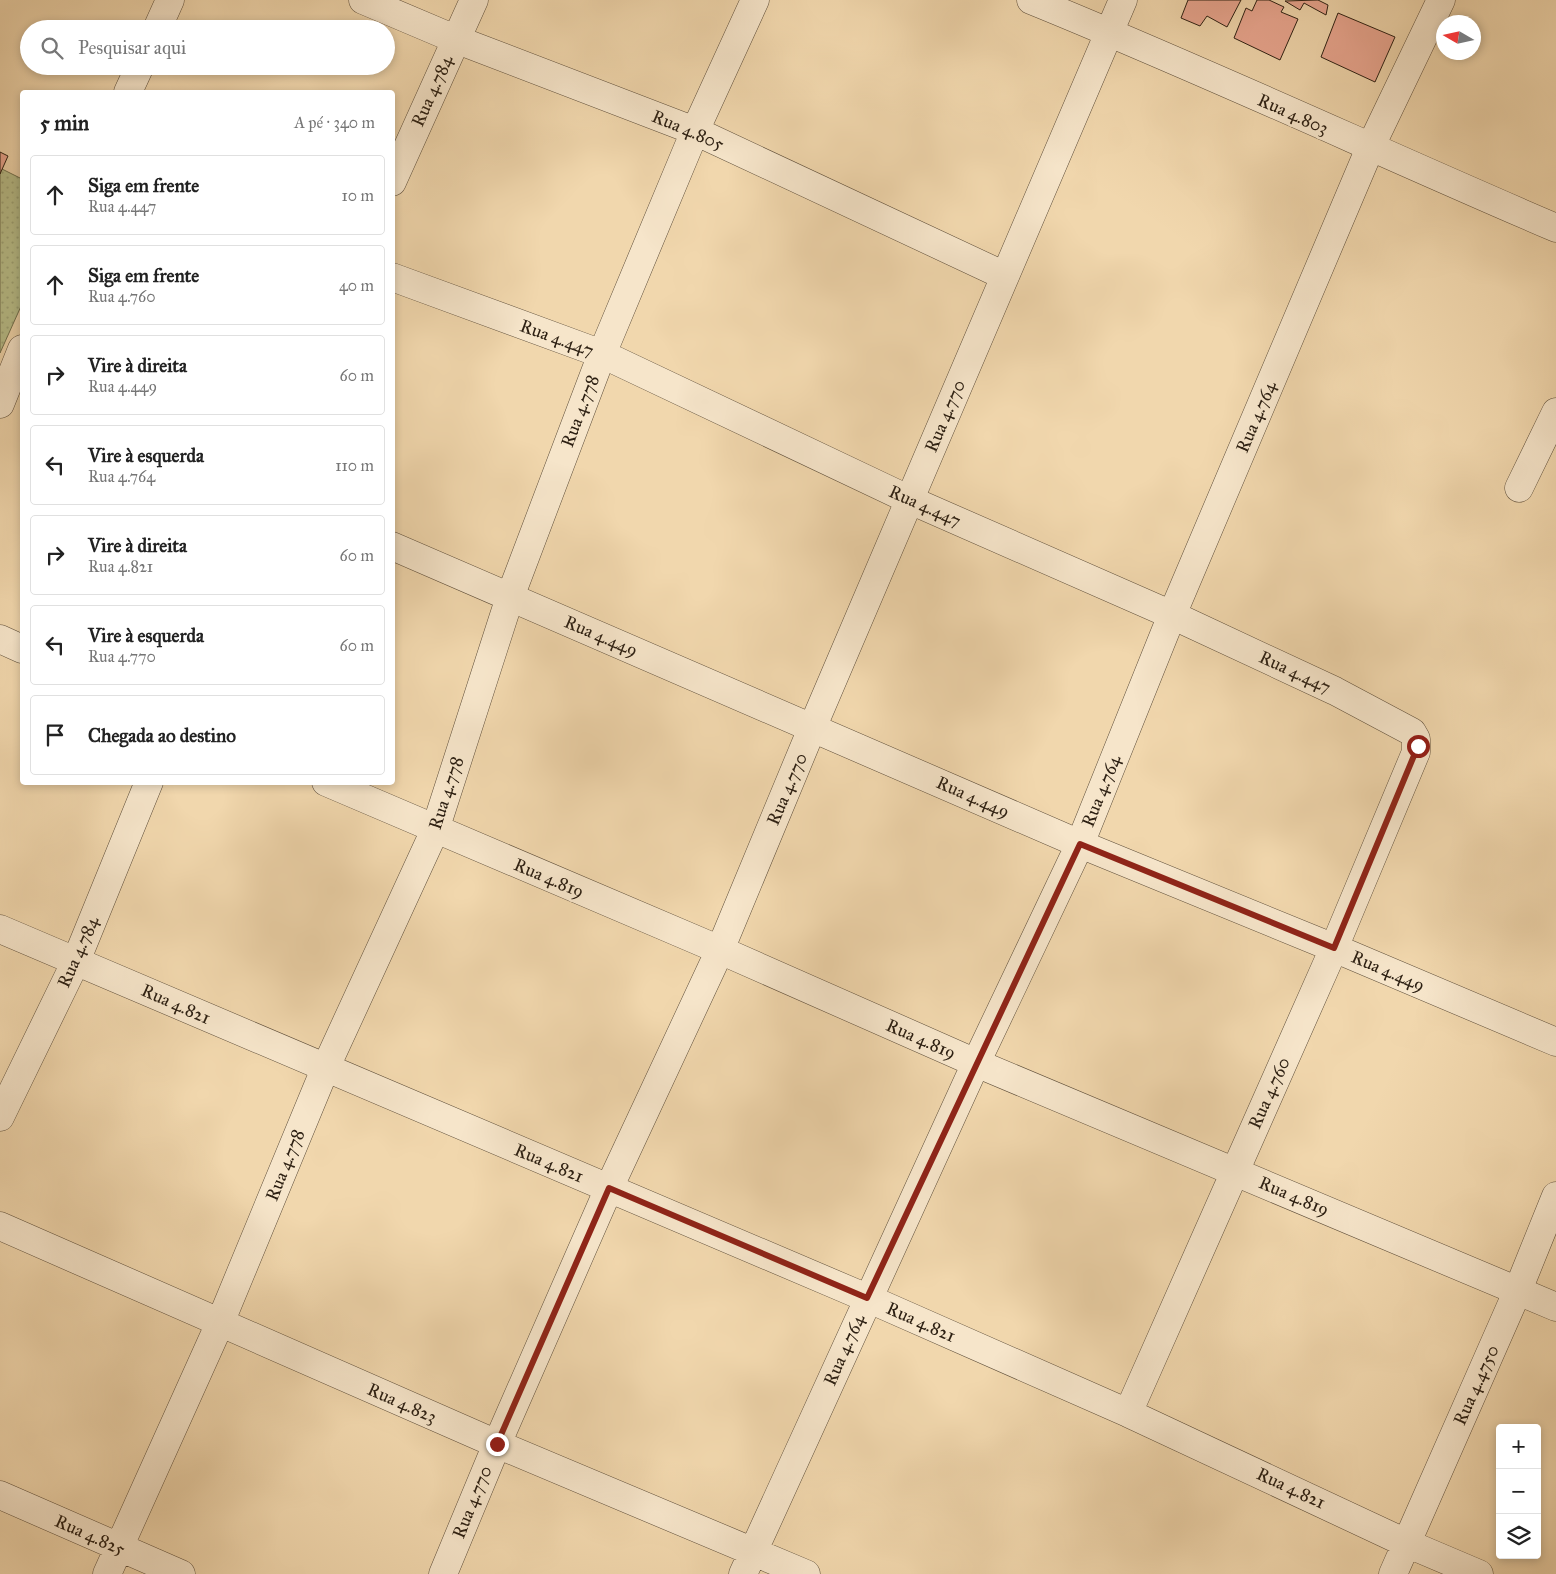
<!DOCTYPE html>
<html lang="pt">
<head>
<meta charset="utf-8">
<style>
	body { margin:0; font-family:"IM FELL Great Primer",serif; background:#f6f6f6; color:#222 }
	.controls { position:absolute; right:15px; bottom:15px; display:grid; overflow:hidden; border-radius:5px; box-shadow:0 2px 8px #0003 }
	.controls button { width:45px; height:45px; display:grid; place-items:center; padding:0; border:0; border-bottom:1px solid #e0e0e0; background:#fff; color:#222; font:25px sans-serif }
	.compass { position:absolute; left:1436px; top:15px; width:45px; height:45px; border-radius:50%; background:#fff; box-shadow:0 2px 8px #0003; rotate:279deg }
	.stop { position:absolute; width:15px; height:15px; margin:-11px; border:4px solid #8f2418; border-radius:50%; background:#fff }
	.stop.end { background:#8f2418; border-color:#fff; box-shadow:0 1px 5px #0008 }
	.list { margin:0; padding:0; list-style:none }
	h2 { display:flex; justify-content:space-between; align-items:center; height:65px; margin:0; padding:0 20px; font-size:21px }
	h2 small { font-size:16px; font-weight:400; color:#767676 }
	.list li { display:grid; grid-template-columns:32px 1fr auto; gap:15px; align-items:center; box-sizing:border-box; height:80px; margin:0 10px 10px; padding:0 10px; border:1px solid #e0e0e0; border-radius:5px }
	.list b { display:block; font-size:19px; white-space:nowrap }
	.list p { margin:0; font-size:16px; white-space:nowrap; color:#767676 }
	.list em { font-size:16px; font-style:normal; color:#767676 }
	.icon { flex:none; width:28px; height:28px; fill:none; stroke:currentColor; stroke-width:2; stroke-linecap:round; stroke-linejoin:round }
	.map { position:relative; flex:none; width:1556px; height:1574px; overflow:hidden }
	.search { position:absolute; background:#fff; box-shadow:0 2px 8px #0003; left:20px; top:20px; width:375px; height:55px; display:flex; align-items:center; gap:12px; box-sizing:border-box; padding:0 18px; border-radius:28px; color:#767676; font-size:19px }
	.panel { position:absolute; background:#fff; box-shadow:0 2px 8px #0003; left:20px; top:90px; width:375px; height:695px; border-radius:5px }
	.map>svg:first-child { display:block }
	.grass { fill:url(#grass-dots); stroke:#72704f }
	.building { fill:#e9a690; stroke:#2d2013 }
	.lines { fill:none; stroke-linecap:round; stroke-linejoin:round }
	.minor-casing { stroke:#5e4e3a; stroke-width:29 }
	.minor { stroke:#f6e5ca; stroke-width:28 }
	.route { stroke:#8f2418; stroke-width:6 }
	.labels { text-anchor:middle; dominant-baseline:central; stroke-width:5; stroke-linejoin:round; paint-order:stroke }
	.street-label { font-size:18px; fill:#2d2013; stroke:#f6e5ca }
</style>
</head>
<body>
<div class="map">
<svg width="1556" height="1574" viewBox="0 0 1556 1574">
	<defs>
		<pattern id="grass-dots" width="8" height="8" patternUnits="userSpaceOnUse" patternTransform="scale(1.25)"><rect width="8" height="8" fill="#b8bf8b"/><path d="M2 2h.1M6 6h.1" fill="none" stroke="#9ea477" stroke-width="1.8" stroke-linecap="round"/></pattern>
	</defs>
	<rect width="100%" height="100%" fill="#f1d7ad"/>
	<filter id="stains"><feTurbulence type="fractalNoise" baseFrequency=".004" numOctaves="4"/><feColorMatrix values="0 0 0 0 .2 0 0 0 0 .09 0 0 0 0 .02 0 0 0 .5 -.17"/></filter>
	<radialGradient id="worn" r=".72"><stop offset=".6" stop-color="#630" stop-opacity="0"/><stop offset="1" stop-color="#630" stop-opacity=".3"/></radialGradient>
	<path class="grass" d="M0 168 22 179V304L0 353Z"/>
	<path class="building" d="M1188 0H1241L1227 27 1207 16 1200 26 1181 18Z
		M1257 0H1269L1284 7 1281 12 1298 19 1280 60 1234 38 1246 8 1252 11Z
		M1318 0 1328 5 1326 15 1304 3 1300 10 1285 1Z
		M1338 13 1395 37 1375 82 1321 57Z
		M0 152 8 156 0 174Z"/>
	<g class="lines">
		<defs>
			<path id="minor" d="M363 0 455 39 695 131 1005 276
				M1031 0C1208 72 1381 153 1556 228
				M157 29 170 0
				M128 92 140 66
				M392 182 474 0
				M392 277 602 354 910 500 1172 615 1335 691 1412 732 1416 739V752L1334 948 1128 1413
				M0 404 22 349
				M1519 488 1556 412
				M392 546 1080 844 1334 948 1556 1042
				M0 639 22 649
				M326 782 720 950 976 1063 1556 1307
				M0 929 867 1298 1128 1413 1406 1543 1479 1574
				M0 1117 76 961 149 782
				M0 1226 497 1444 806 1574
				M0 1495 181 1574
				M107 1574 220 1323 325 1069 435 830 510 597 602 354 695 131 755 0
				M443 1574 497 1444 609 1188 720 950 813 726 1123 0
				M743 1574 976 1063 1080 844 1172 615 1370 148 1441 0
				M1393 1574 1518 1290 1556 1196"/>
		</defs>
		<use href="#minor" class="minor-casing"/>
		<use href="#minor" class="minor"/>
	</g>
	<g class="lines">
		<path class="route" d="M497 1444 609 1188 867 1298 1080 844 1334 948 1418 746"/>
	</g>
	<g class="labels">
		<g class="street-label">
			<text transform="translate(432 91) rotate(-66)">Rua 4.784</text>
			<text transform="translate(1293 114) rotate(24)">Rua 4.803</text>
			<text transform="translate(688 130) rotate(23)">Rua 4.805</text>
			<text transform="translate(557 338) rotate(20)">Rua 4.447</text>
			<text transform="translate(580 411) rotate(-69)">Rua 4.778</text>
			<text transform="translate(945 416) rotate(-67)">Rua 4.770</text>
			<text transform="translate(1256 417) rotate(-67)">Rua 4.764</text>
			<text transform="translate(925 506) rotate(24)">Rua 4.447</text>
			<text transform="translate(601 636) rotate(23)">Rua 4.449</text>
			<text transform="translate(1295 672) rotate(25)">Rua 4.447</text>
			<text transform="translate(787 789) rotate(-67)">Rua 4.770</text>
			<text transform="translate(1101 791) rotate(-68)">Rua 4.764</text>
			<text transform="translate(446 793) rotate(-72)">Rua 4.778</text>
			<text transform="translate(973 797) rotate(24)">Rua 4.449</text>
			<text transform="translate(549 878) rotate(23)">Rua 4.819</text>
			<text transform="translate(78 952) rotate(-66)">Rua 4.784</text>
			<text transform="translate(1388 971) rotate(23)">Rua 4.449</text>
			<text transform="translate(176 1004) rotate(24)">Rua 4.821</text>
			<text transform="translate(921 1039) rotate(24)">Rua 4.819</text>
			<text transform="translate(1269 1093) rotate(-66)">Rua 4.760</text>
			<text transform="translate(549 1163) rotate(23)">Rua 4.821</text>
			<text transform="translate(285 1165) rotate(-68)">Rua 4.778</text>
			<text transform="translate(1294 1196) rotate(23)">Rua 4.819</text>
			<text transform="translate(921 1322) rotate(24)">Rua 4.821</text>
			<text transform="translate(844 1350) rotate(-66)">Rua 4.764</text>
			<text transform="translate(1476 1385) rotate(-66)">Rua 4.4750</text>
			<text transform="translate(402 1403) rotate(24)">Rua 4.823</text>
			<text transform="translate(1291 1488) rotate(25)">Rua 4.821</text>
			<text transform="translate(472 1502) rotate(-68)">Rua 4.770</text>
			<text transform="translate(90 1535) rotate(24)">Rua 4.825</text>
		</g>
	</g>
	<rect width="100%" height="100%" filter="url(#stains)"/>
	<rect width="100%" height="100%" fill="url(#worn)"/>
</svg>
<div class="controls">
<button>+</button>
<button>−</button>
<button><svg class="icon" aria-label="layers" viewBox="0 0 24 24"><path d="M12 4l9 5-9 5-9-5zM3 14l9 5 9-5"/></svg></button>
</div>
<svg class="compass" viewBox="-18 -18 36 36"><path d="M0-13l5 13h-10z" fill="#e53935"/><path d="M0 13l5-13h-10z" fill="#767676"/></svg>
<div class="stop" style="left:1418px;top:746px"></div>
<div class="stop end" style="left:497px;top:1444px"></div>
<div class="search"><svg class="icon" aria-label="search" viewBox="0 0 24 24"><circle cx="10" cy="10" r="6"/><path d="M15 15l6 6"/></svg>Pesquisar aqui</div>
<section class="panel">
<h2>5 min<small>A pé · 340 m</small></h2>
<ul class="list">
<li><svg class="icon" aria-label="ahead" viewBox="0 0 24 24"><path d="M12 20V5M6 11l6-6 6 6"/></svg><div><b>Siga em frente</b><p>Rua 4.447</p></div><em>10 m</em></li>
<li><svg class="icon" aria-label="ahead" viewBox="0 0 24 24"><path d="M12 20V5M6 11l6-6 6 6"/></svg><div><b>Siga em frente</b><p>Rua 4.760</p></div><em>40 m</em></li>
<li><svg class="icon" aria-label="right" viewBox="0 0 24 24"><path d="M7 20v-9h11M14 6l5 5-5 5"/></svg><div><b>Vire à direita</b><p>Rua 4.449</p></div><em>60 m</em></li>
<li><svg class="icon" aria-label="left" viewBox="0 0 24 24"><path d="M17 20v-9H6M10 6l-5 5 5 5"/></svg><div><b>Vire à esquerda</b><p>Rua 4.764</p></div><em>110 m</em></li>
<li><svg class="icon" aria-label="right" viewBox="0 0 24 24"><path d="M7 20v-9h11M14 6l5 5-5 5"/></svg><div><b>Vire à direita</b><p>Rua 4.821</p></div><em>60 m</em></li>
<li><svg class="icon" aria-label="left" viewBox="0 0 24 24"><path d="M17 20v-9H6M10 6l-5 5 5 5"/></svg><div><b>Vire à esquerda</b><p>Rua 4.770</p></div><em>60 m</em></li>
<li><svg class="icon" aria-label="arrive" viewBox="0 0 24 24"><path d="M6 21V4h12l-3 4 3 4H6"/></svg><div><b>Chegada ao destino</b></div></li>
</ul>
</section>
</div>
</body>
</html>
